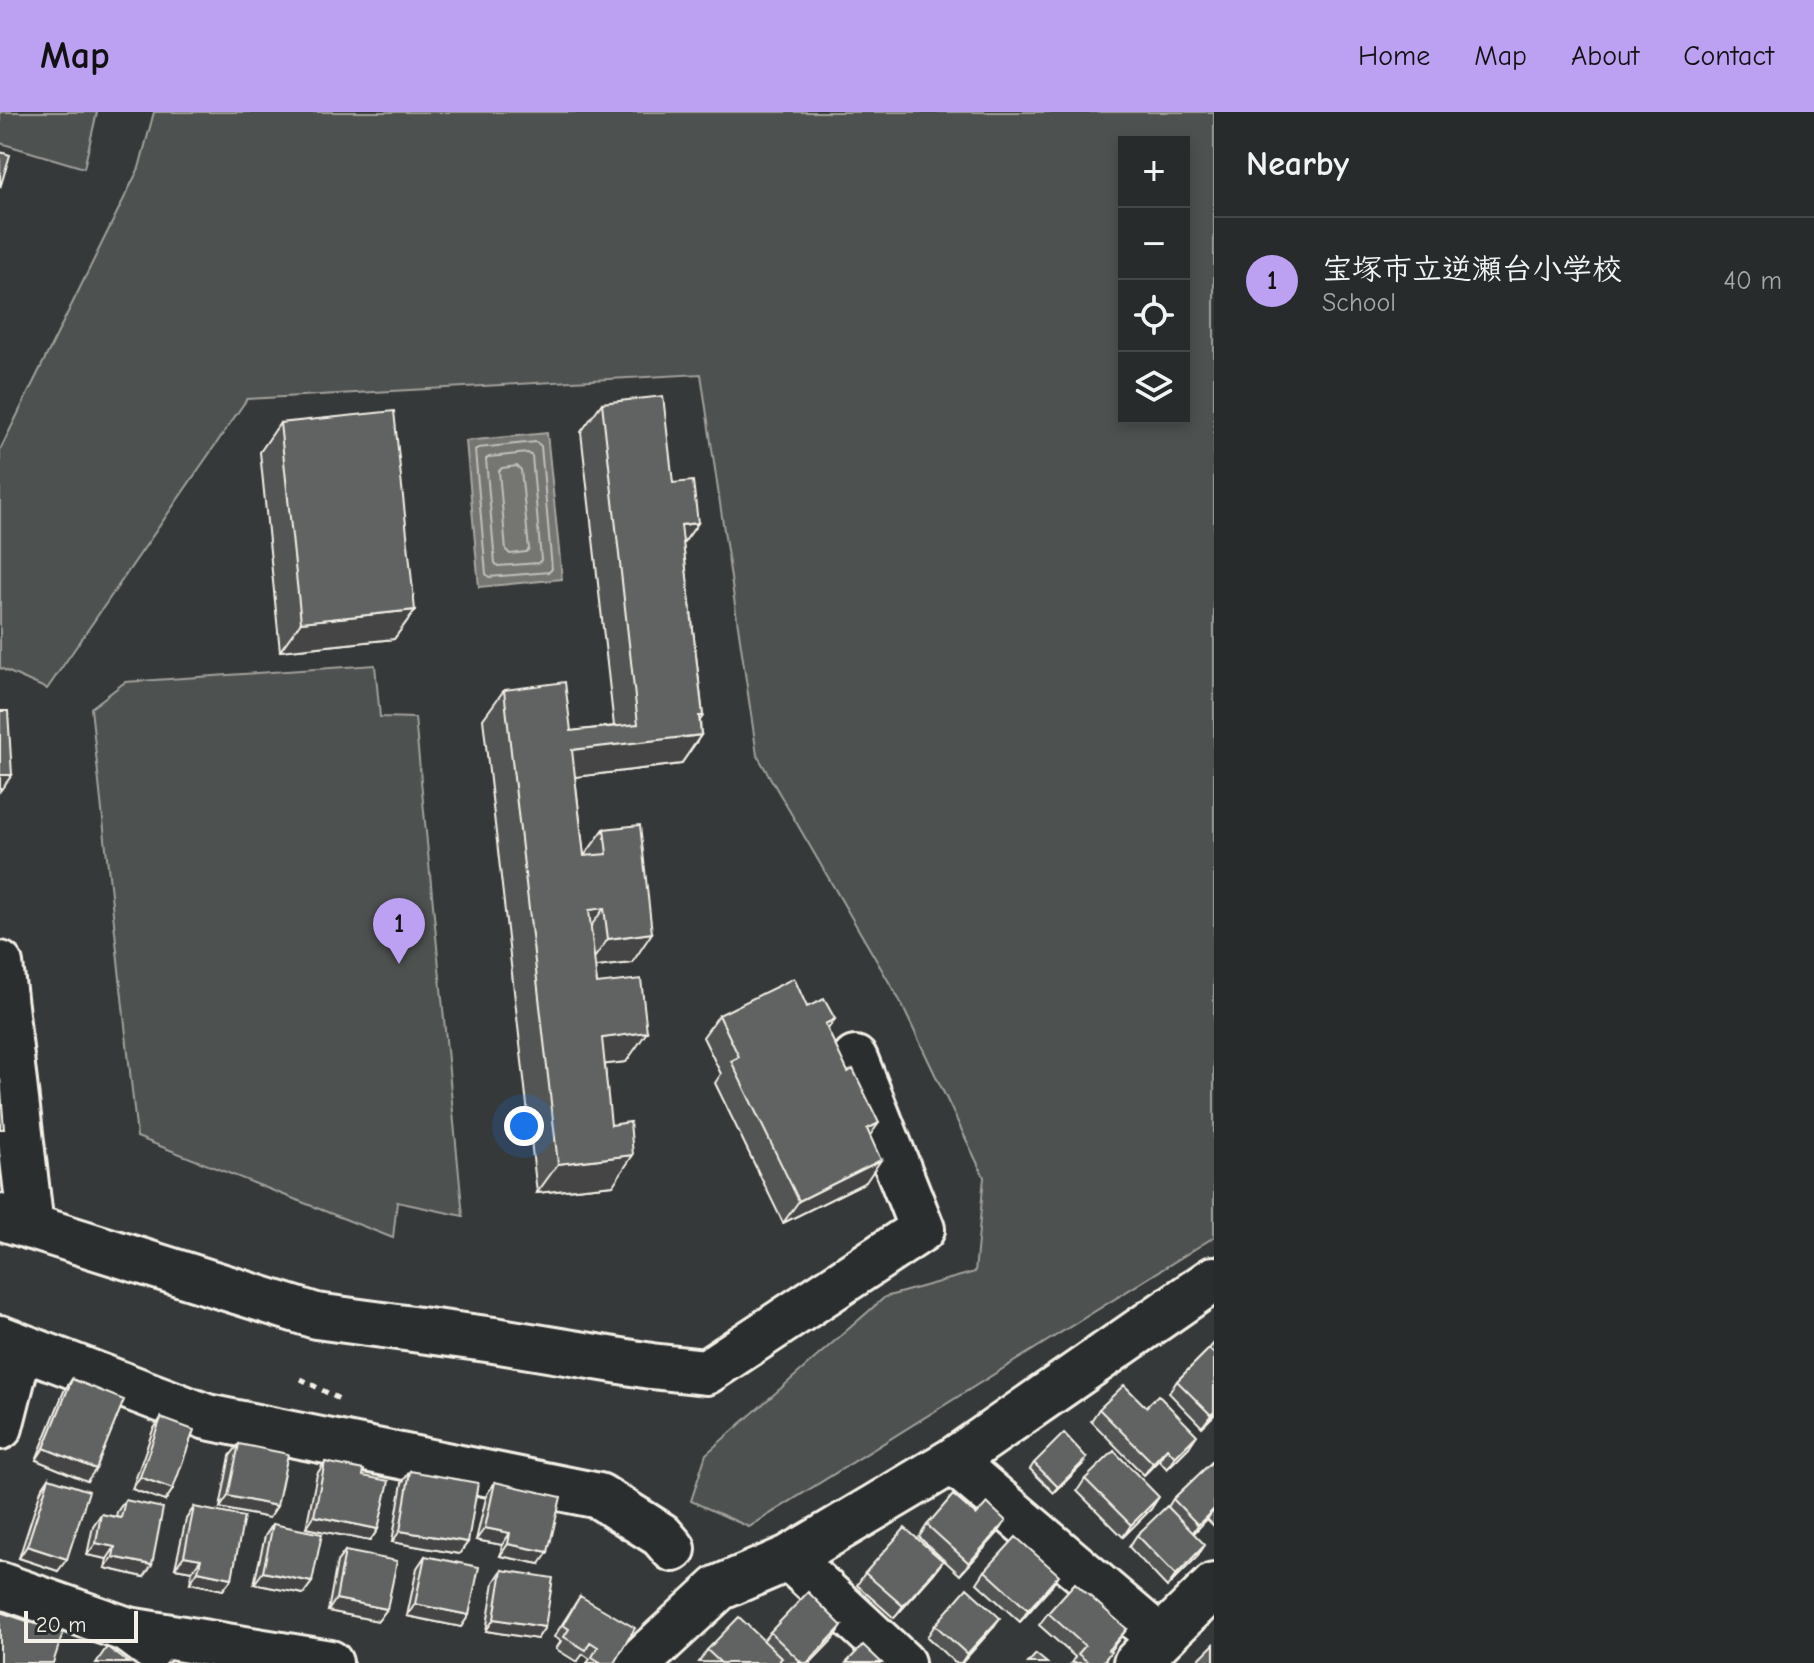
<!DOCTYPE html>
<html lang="en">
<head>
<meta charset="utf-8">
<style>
	body { margin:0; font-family:"Comic Neue","Klee One",sans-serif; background:#303333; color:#f1f3f6 }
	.controls { position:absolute; right:24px; top:24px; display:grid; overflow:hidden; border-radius:0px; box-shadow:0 4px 12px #0003 }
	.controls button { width:72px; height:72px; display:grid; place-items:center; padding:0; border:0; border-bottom:2px solid #444747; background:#282b2b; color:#f1f3f6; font:40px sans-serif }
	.scale { position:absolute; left:24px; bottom:20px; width:114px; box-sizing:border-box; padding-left:8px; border:4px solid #f4f1e8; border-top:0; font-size:22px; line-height:28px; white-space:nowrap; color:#f4f1e8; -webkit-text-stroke:6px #2a2d2e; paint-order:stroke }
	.you { position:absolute; left:524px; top:1014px; width:28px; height:28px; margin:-20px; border:6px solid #fff; border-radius:50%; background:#1a73e8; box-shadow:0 0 0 12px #1a73e833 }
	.badge { display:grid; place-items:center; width:52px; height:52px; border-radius:50%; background:#bca0f2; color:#111; font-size:26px; font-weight:700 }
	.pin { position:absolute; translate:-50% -66px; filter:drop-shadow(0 2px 4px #0008) }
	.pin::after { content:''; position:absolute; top:42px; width:28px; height:24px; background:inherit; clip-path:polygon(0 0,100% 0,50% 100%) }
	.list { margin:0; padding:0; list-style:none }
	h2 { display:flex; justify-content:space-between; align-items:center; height:104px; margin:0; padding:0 32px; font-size:34px }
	h2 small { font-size:26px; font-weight:400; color:#a5a7a9 }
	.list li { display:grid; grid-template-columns:52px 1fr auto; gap:24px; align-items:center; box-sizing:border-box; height:128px; padding:0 32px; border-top:2px solid #444747 }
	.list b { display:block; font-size:30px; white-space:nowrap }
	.list p { margin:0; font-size:26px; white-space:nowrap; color:#a5a7a9 }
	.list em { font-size:26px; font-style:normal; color:#a5a7a9 }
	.icon { flex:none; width:44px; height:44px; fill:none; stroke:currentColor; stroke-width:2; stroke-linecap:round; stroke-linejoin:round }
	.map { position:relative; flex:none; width:1214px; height:1551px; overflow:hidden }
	header { display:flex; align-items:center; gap:48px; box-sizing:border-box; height:112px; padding:0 40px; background:#bca0f2; color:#111 }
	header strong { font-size:38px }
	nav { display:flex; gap:44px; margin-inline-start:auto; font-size:28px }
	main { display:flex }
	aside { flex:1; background:#282b2b }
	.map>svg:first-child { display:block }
	.green { fill:#4e514f; stroke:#a1a19c; stroke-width:2; fill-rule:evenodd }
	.water { fill:#757572; stroke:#a8a7a1; stroke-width:2 }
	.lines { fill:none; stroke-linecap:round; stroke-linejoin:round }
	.shore { stroke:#c1bfb9; stroke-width:2 }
	.minor-casing { stroke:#f4f1e8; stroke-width:50 }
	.path { stroke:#f4f1e8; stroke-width:5; stroke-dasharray:6 6; stroke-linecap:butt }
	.minor { stroke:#2a2d2e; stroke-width:44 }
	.wall { fill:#535554; stroke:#f4f1e8; stroke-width:2 }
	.shaded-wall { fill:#444545; stroke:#f4f1e8; stroke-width:2 }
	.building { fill:#616362; stroke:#f4f1e8; stroke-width:2 }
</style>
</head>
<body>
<header>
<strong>Map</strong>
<nav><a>Home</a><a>Map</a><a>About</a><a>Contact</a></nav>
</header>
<main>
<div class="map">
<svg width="1214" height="1551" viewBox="0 0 1214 1551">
	<rect width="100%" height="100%" fill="#363939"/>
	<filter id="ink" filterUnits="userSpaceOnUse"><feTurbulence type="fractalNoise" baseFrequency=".0125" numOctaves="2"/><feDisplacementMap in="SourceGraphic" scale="16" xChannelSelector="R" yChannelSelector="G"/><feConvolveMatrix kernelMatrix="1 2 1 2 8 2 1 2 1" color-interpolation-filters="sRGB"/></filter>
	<g filter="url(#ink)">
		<path class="green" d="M0 0H97L84 56 0 31Z
			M154 0H1214V1125L749 1415 691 1389 706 1342 885 1185 975 1160 984 1065 900 889 757 643 701 262 247 287 47 577 0 556V338L139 56ZM1124 30H1184V306H1124Z
			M375 553 380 605 415 606 463 1104 397 1090 393 1126 137 1025 91 596 125 570Z"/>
		<path class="water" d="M547 321 562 467 479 475 466 329Z"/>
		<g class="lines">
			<path class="shore" d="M536 330 541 334 552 457 549 460 489 465 486 462 475 338 478 336Z
				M528 341 532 344 541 448 538 451 498 454 495 451 486 347 489 345Z
				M517 354 521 358 529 437 526 440 510 442 506 438 499 359 502 356Z"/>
			<defs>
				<path id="minor" d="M0 852 31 1115
					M0 1105 316 1204 494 1228 651 1254 706 1260 922 1117 855 947
					M0 1226 207 1305 599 1384 661 1423 673 1437
					M0 1315 20 1236
					M952 1349 1160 1526
					M789 1446 902 1551
					M0 1473 128 1518 151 1535
					M128 1518 330 1551
					M638 1551 719 1476 789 1446 952 1349 1214 1167
					M1136 1551 1214 1474"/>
			</defs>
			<use href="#minor" class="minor-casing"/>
			<path class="path" d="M301 1267 341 1288"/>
			<use href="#minor" class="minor"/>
		</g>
		<path class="wall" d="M602 291 673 371 698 411 683 432 703 604 700 608 701 623 681 652 575 665 584 744 604 717 632 851 595 855 597 872 626 950 605 952 613 1073 537 1081 483 607 504 578 571 619 614 614 581 320Z
			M280 311 415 498 394 527 280 539 260 340Z
			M807 895 835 907 828 917 866 1070 783 1111 715 971 721 962 703 925 719 903Z
			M1214 1231V1303L1202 1315 1169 1281 1177 1269 1209 1237Z
			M72 1267 87 1369 36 1348 64 1279Z
			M1146 1295 1189 1335 1167 1357 1159 1348 1144 1363 1091 1309 1099 1297Z
			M161 1306 173 1377 165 1389 132 1377 153 1318Z
			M239 1332 277 1394 269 1406 220 1396 230 1344Z
			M1214 1348V1414L1207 1407 1194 1421 1197 1445 1167 1475 1129 1435 1137 1423 1168 1395 1173 1387Z
			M325 1350 363 1364 378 1417 370 1429 306 1416 317 1362Z
			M1034 1351 1083 1352 1054 1381 1030 1357Z
			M410 1359 468 1430 459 1442 392 1430 402 1371Z
			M49 1366 58 1459 19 1446 41 1378Z
			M1085 1367 1151 1397 1123 1425 1077 1379Z
			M495 1370 540 1452 500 1444 502 1433 476 1428 487 1382Z
			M125 1388 144 1465 105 1456 107 1447 87 1443 93 1414 101 1402 116 1405 117 1400Z
			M194 1395 232 1466 223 1478 190 1471 192 1459 175 1456 186 1407Z
			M976 1403 1006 1409 998 1421 960 1463 919 1425 927 1413Z
			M273 1412 312 1470 303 1482 254 1472 265 1424Z
			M345 1439 387 1497 378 1509 328 1499 337 1450Z
			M425 1444 469 1503 461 1515 407 1504 417 1456Z
			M943 1449 934 1461 894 1506 857 1473 865 1461Z
			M502 1458 545 1515 537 1527 486 1519 494 1470Z
			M985 1459 1051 1475 1020 1510 977 1471Z
			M580 1484 614 1551H587L590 1547 583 1542 577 1550 556 1537 561 1529 554 1525Z
			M1048 1501 1127 1517 1110 1539 1104 1551H1071L1075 1545 1039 1513Z
			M935 1513 992 1517 962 1551H955L927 1525Z
			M842 1514 834 1526 810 1551H781L779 1549 778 1551 699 1550 707 1538 763 1529 770 1520Z"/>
		<path class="shaded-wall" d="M698 411 677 440 681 413Z
			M415 498 394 527 280 539 301 510Z
			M699 604H703L688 625 701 623 681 652 551 668 572 638Z
			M0 663H12L0 679Z
			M604 796 583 825 589 798Z
			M652 821 632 851 587 856 608 827Z
			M835 907 819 929 825 912Z
			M647 920 626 950 582 955 602 926Z
			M879 1011 863 1033 867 1017Z
			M633 1043 613 1073 537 1081 558 1052Z
			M881 1048 866 1070 783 1111 799 1089Z
			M1214 1300V1303L1202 1315 1211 1303Z
			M1197 1323 1189 1335 1167 1357 1175 1345Z
			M44 1336 96 1357 87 1369 36 1348Z
			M1167 1336 1159 1348 1144 1363 1153 1351Z
			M1087 1346 1083 1352 1054 1381 1058 1375Z
			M140 1365 173 1377 165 1389 132 1377Z
			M228 1384 277 1394 269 1406 220 1396Z
			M1159 1385 1151 1397 1123 1425 1131 1413Z
			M1214 1398 1207 1407 1190 1425 1198 1413Z
			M314 1404 378 1417 370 1429 306 1416Z
			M1006 1409 998 1421 960 1463 969 1451Z
			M485 1416 510 1421 502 1433 476 1428Z
			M400 1419 468 1430 459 1442 392 1430Z
			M96 1431 115 1435 107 1447 87 1443Z
			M508 1432 548 1440 540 1452 500 1444Z
			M1205 1433 1197 1445 1167 1475 1176 1463Z
			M27 1434 67 1447 58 1459 19 1446Z
			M184 1444 201 1447 192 1459 175 1456Z
			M113 1445 152 1453 144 1465 105 1456Z
			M943 1449 934 1461 894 1506 903 1494Z
			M198 1459 232 1466 223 1478 190 1471Z
			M263 1460 312 1470 303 1482 254 1472Z
			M1059 1463 1051 1475 1020 1510 1028 1498Z
			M336 1487 387 1497 378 1509 328 1499Z
			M415 1492 469 1503 461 1515 407 1504Z
			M1000 1506 992 1517 961 1551 967 1542Z
			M494 1507 545 1515 537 1527 486 1519Z
			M842 1514 834 1526 810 1551H807Z"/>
		<path class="building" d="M0 40 10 43 0 76Z
			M663 284 673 371 693 369 698 411 681 413 703 604H699L701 623 572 638 584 744 607 742 604 717 640 713 652 821 608 827 604 796 589 798 597 872 641 867 647 920 602 926 611 1013 630 1010 633 1043 558 1052 504 578 565 570 571 619 638 612 602 291Z
			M394 299 415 498 301 510 280 311Z
			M0 599H8L12 663H0Z
			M794 866 807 895 824 887 835 907 825 912 848 960 853 957 879 1011 867 1017 881 1048 799 1089 731 949 739 945 719 903Z
			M0 966 4 1017H0Z
			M1209 1237 1214 1242V1300L1211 1303 1177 1269Z
			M72 1267 124 1288 96 1357 44 1336Z
			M1124 1273 1146 1295 1158 1283 1197 1323 1175 1345 1167 1336 1153 1351 1099 1297Z
			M161 1306 194 1318 173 1377 140 1365Z
			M1064 1321 1087 1346 1058 1375 1034 1351Z
			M239 1332 288 1342 277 1394 228 1384Z
			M1114 1339 1159 1385 1131 1413 1085 1367Z
			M1214 1348V1397L1198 1413 1173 1387Z
			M325 1350 364 1358 363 1364 389 1369 378 1417 314 1404Z
			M410 1359 478 1371 468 1430 400 1419Z
			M49 1366 89 1379 67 1447 27 1434Z
			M495 1370 561 1385 548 1440 508 1432 510 1421 485 1416Z
			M953 1383 976 1403 987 1391 1006 1409 969 1451 927 1413Z
			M125 1388 163 1396 152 1453 113 1445 115 1435 96 1431 101 1402 121 1406Z
			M1167 1394 1205 1433 1176 1463 1137 1423Z
			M194 1395 244 1405 232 1466 198 1459 201 1447 184 1444Z
			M273 1412 322 1422 312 1470 263 1460Z
			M905 1416 943 1449 903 1494 865 1461Z
			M1016 1425 1059 1463 1028 1498 985 1459Z
			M345 1439 397 1449 387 1497 336 1487Z
			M425 1444 479 1455 469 1503 415 1492Z
			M502 1458 553 1466 545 1515 494 1507Z
			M1075 1471 1127 1517 1108 1538 1111 1540 1102 1551H1089L1078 1542 1085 1534 1048 1501Z
			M967 1476 1000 1506 967 1542 935 1513Z
			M808 1480 842 1514 807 1551H802L770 1520Z
			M580 1484 635 1516 614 1551H602L592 1545 598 1535 590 1530 586 1538 564 1525 569 1517 563 1513Z
			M0 1500 63 1521 53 1551H0Z
			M739 1505 782 1546 777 1551H721L707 1538Z
			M1214 1532V1551H1195Z
			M863 1533 882 1551H846Z
			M107 1535 129 1551H96Z
			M1036 1542 1047 1551H1028Z"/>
	</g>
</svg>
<div class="controls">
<button>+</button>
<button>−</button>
<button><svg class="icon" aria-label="locate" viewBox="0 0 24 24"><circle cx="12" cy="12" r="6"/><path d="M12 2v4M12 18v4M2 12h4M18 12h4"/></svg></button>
<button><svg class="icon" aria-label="layers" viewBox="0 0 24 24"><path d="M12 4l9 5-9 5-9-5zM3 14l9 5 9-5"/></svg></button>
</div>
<div class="scale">20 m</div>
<div class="you"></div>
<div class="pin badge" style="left:399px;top:852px">1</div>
</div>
<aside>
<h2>Nearby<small></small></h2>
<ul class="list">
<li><span class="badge">1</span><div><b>宝塚市立逆瀬台小学校</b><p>School</p></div><em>40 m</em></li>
</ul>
</aside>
</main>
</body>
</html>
